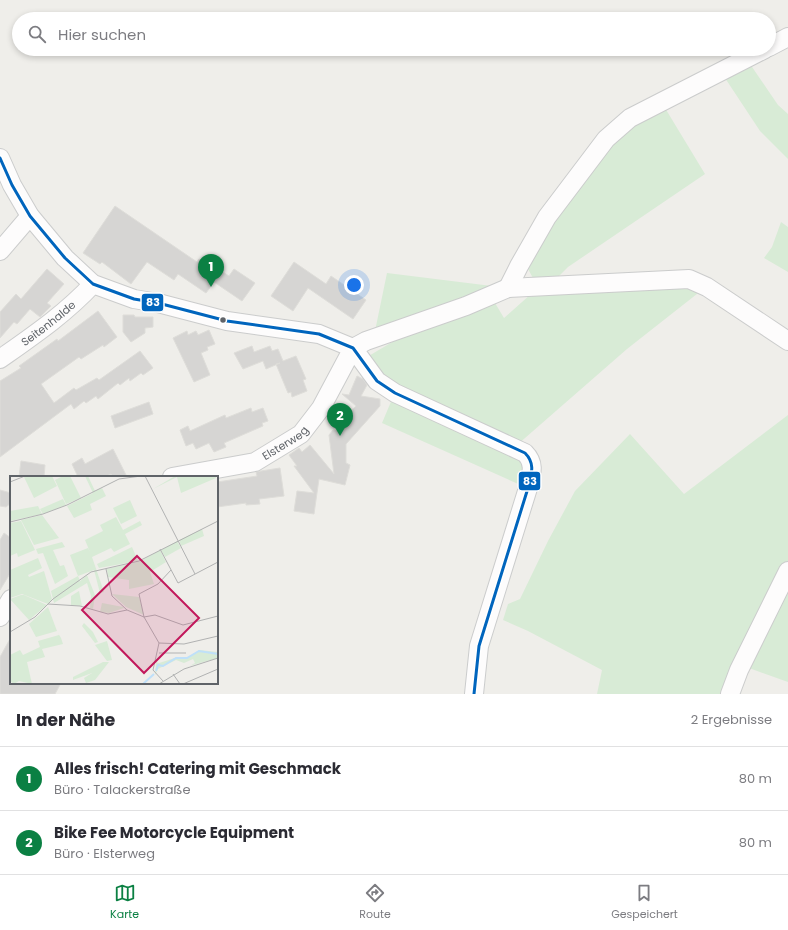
<!DOCTYPE html>
<html lang="de">
<head>
<meta charset="utf-8">
<style>
	body { margin:0; font-family:Poppins,sans-serif; background:#f2f2f3; color:#2b2b33 }
	.you { position:absolute; left:354px; top:285px; width:14px; height:14px; margin:-10px; border:3px solid #fff; border-radius:50%; background:#1a73e8; box-shadow:0 0 0 6px #1a73e833 }
	.badge { display:grid; place-items:center; width:26px; height:26px; border-radius:50%; background:#0b8043; color:#fff; font-size:13px; font-weight:700 }
	.pin { position:absolute; translate:-50% -33px; filter:drop-shadow(0 1px 2px #0008) }
	.pin::after { content:''; position:absolute; top:21px; width:14px; height:12px; background:inherit; clip-path:polygon(0 0,100% 0,50% 100%) }
	.list { margin:0; padding:0; list-style:none }
	h2 { display:flex; justify-content:space-between; align-items:center; height:52px; margin:0; padding:0 16px; font-size:17px }
	h2 small { font-size:13px; font-weight:400; color:#7c7c81 }
	.list li { display:grid; grid-template-columns:26px 1fr auto; gap:12px; align-items:center; box-sizing:border-box; height:64px; padding:0 16px; border-top:1px solid #e1e1e2 }
	.list b { display:block; font-size:15px; white-space:nowrap }
	.list p { margin:0; font-size:13px; white-space:nowrap; color:#7c7c81 }
	.list em { font-size:13px; font-style:normal; color:#7c7c81 }
	.icon { flex:none; width:22px; height:22px; fill:none; stroke:currentColor; stroke-width:2; stroke-linecap:round; stroke-linejoin:round }
	.map { position:relative; flex:none; width:788px; height:694px; overflow:hidden }
	.search { position:absolute; background:#fff; box-shadow:0 2px 6px #0003; left:12px; right:12px; top:12px; height:44px; display:flex; align-items:center; gap:10px; box-sizing:border-box; padding:0 14px; border-radius:22px; color:#7c7c81; font-size:15px }
	.sheet { height:180px; background:#fff }
	nav { display:flex; justify-content:space-around; align-items:center; box-sizing:border-box; height:56px; border-top:1px solid #e1e1e2; background:#fff; font-size:11px; color:#7c7c81 }
	nav a { display:grid; justify-items:center; gap:2px }
	nav .on { color:#0b8043 }
	.map>svg:first-child { display:block }
	.green { fill:#d8ebd6 }
	.building { fill:#d6d5d3; stroke:#deddd9 }
	.lines { fill:none; stroke-linecap:round; stroke-linejoin:round }
	.minor-casing { stroke:#cbcccc; stroke-width:20 }
	.minor { stroke:#fdfcfc; stroke-width:18 }
	.bus-1-casing { stroke:#fff; stroke-width:6 }
	.bus-1 { stroke:#0065bd; stroke-width:3 }
	.bus-dot { fill:#5f6368; stroke:#fff; stroke-width:1.5 }
	.labels { text-anchor:middle; dominant-baseline:central; stroke-width:4; stroke-linejoin:round; paint-order:stroke }
	.street-label { font-size:11px; fill:#5f6368; stroke:#fff }
	.inset-river { fill:none; stroke:#bfe0f9; stroke-width:2 }
	.inset-road { fill:none; stroke:#b1b2b2; stroke-width:1 }
	.view { fill:#c2185b; fill-opacity:0.15; stroke:#c2185b; stroke-width:2 }
	.inset-edge { fill:none; stroke:#5f6368; stroke-width:2 }
	.line-badge { stroke:#fff; stroke-width:1.5 }
	.badge-label { font-size:11px; text-anchor:middle; font-weight:bold; fill:#fff }
</style>
</head>
<body>
<div class="map">
<svg width="788" height="694" viewBox="0 0 788 694">
	<rect width="100%" height="100%" fill="#efeeea"/>
	<path class="green" d="M750 64 778 105 788 114V159L760 131 725 78Z
		M665 108 705 174 568 267 555 280H534L527 267 551 225 601 154 629 127Z
		M781 222 788 227V272L764 258 772 247Z
		M387 273 500 287 375 331Z
		M685 284 702 290 627 349 517 445 398 391 367 357 394 341 495 303 504 318 531 294Z
		M393 397 523 459 525 487 382 423Z
		M788 415V561L724 694H597L602 670 528 631 503 620 508 604 520 599 548 541 575 491 630 434 684 494Z
		M788 586V682L749 668Z"/>
	<path class="building" d="M115 206 197 262 199 259 208 265 209 263 229 276 234 269 255 283 242 301 214 282 206 293 178 274 174 280 147 262 131 284 102 262 100 264 83 253Z
		M294 262 326 284 331 276 366 300 353 319 308 288 293 311 271 296Z
		M47 269 64 284 47 303 51 306 40 317 30 309 17 324 14 322 0 338V312L16 294 21 299Z
		M98 311 117 337 104 347 103 345 81 359 79 357 41 384 54 403 74 388 76 390 97 378 99 380 140 351 153 368 143 375 141 373 130 381 129 378 120 385 118 383 98 399 96 396 86 403 84 401 74 409 71 404 0 457V381L21 368 19 366 57 339 58 341Z
		M123 315H134L135 317H153V327L145 328V333L131 342 123 332Z
		M209 330 215 344 207 347 208 350 201 353 210 375 194 382 173 338 187 331 188 335 196 331 198 335Z
		M252 346 254 352 270 346 272 351 278 349 283 361 296 356 306 379 303 380 307 391 292 397 291 392 288 393 276 364 280 363 266 369 263 361 243 369 234 353Z
		M357 376 363 379 367 385 361 396 380 399V406L346 444V463L350 465 345 485 319 479 314 514 294 511 297 491 314 493 294 466H297L289 455 299 448 302 452 310 445 334 474 329 435 333 430 343 432 342 419 356 406 342 394 349 395Z
		M149 402 153 414 115 428 111 416Z
		M251 408 252 412 263 408 268 421 262 423 263 426 224 443 226 447 214 452 209 443 196 449 193 443 186 446 180 430 188 426 190 431 225 415 226 418Z
		M113 449 127 477H113L111 474 104 477H78L72 464 82 458 85 464Z
		M21 461 45 465 44 477H19Z
		M280 468 284 496 259 499 260 504 246 505V503L217 507V482L257 476 256 472 261 471Z
		M0 490 11 493V503L6 507 0 506Z
		M4 533 11 538V572L0 590V540Z
		M11 637V683H61L55 694H0V657Z"/>
	<g class="lines">
		<defs>
			<g id="minor">
				<path d="M769 47 788 37"/>
				<path d="M0 158 12 185 30 216 65 258 93 284 134 299 158 303 227 321 319 334 353 348 377 381 395 393 525 453C536 464 531 475 528 488L479 646 474 694"/>
				<path d="M0 251 30 216"/>
				<path d="M508 288 519 266 547 217 606 139 630 118 765 49"/>
				<path id="s1" d="M0 359C34 335 65 314 93 284"/>
				<path id="s2" d="M172 477 255 462 301 434 321 408 353 348 366 341 466 306 508 288 689 279 707 287 788 341"/>
				<path d="M0 617 11 599"/>
				<path d="M730 694 739 670 788 571"/>
			</g>
		</defs>
		<use href="#minor" class="minor-casing"/>
		<use href="#minor" class="minor"/>
		<defs>
			<path id="bus-1" d="M0 158 12 185 30 216 65 258 93 284 134 299 158 303 227 321 319 334 353 348 377 381 395 393 525 453C536 464 531 475 528 488L479 646 474 694"/>
		</defs>
		<use href="#bus-1" class="bus-1-casing"/>
		<use href="#bus-1" class="bus-1"/>
	</g>
	<circle class="bus-dot" cx="223" cy="320" r="3.5"/>
	<g class="labels">
		<g class="street-label">
			<text stroke="none"><textPath href="#s1" startOffset="60">Seitenhalde</textPath></text>
			<text stroke="none"><textPath href="#s2" startOffset="120">Elsterweg</textPath></text>
		</g>
	</g>
	<g transform="translate(10 476)">
		<rect width="208" height="208" fill="#efeeea"/>
		<path d="M42 0 47 10 24 22 14 1ZM53 0H60L71 22 56 28 45 4ZM75 0H78L85 15 92 12 96 20 80 28 82 34 64 42 57 30 83 17ZM165 0H206V2L171 17 167 1 143 13ZM53 23 56 29 33 38 30 33ZM120 24 127 40 111 48 103 32ZM28 30 32 38 0 45V35ZM32 39 49 62 24 69 11 44ZM106 41 113 54 130 45 132 49 115 58 120 68 104 76 101 72 82 81 94 116 90 117 84 94 68 100 70 105 68 107 77 99 85 119 83 133 80 132 81 120 77 107 44 127 41 115 68 100 60 79 78 72 80 76 75 64 93 55 90 49ZM11 45 25 74 8 81 7 77 0 80V47ZM192 53 194 60 171 70 169 64ZM167 65 171 72 155 81 151 74ZM52 66 55 71 43 74 50 90 54 89 58 100 45 108 33 77 28 78 26 73ZM122 71 128 85 89 92 87 88ZM150 74 156 86 140 96 144 108 119 113V104L98 101 97 93 131 85ZM28 82 32 92 18 99 19 101 34 95 42 123 38 128 12 118 0 122V94ZM69 115 72 130 61 129V120ZM102 118 129 121 134 139 116 131ZM11 119H14L37 129 19 144 0 123ZM92 127 113 131 114 132 99 137 90 136ZM38 131 47 155 26 161 19 148ZM74 147 83 156 88 166 85 167 72 150ZM48 157 51 162 53 168 32 173 35 181 17 186 22 208 9 205 4 208 0 205V179L10 174 13 179 30 171 28 165 49 159ZM97 165 102 184 97 185 85 169ZM189 174 208 176V182L179 190 146 208 185 187 183 183 174 187 166 184 148 193 145 199 146 186 149 187 168 181 178 182ZM93 186H99L85 204 76 207 74 202 82 197 63 204V201Z" fill="#d8ebd6"/>
		<path class="inset-river" d="M146 195 148 189 153 190 166 182H177L189 175 208 178M133 208 144 198"/>
		<path class="inset-road" d="M135 0 185 98M0 6 15 0M0 46 33 38 57 29 109 3 131 0M150 73 168 107 208 86M96 93 102 120 117 134 134 141M38 128 70 130 98 138 117 134M134 141 145 139 173 149 208 140M134 141 149 167 143 194 153 205M134 141 129 118 148 108 161 94M0 156 25 141 43 123 81 96 129 85 208 45M149 167 174 168 208 160M149 177H176M163 198 170 208M149 208 174 193 208 182M173 208 208 193"/>
		<path class="view" d="M127 80 189 142 134 197 72 134Z"/>
		<rect width="208" height="208" class="inset-edge"/>
	</g>
	<g class="line-badge">
		<rect x="141" y="293" width="23" height="19" rx="4" fill="#0065bd"/>
		<rect x="518" y="471" width="23" height="20" rx="4" fill="#0065bd"/>
	</g>
	<g class="badge-label">
		<text x="153" y="306">83</text>
		<text x="530" y="485">83</text>
	</g>
</svg>
<div class="you"></div>
<div class="pin badge" style="left:211px;top:287px">1</div>
<div class="pin badge" style="left:340px;top:436px">2</div>
<div class="search"><svg class="icon" aria-label="search" viewBox="0 0 24 24"><circle cx="10" cy="10" r="6"/><path d="M15 15l6 6"/></svg>Hier suchen</div>
</div>
<section class="sheet">
<h2>In der Nähe<small>2 Ergebnisse</small></h2>
<ul class="list">
<li><span class="badge">1</span><div><b>Alles frisch! Catering mit Geschmack</b><p>Büro · Talackerstraße</p></div><em>80 m</em></li>
<li><span class="badge">2</span><div><b>Bike Fee Motorcycle Equipment</b><p>Büro · Elsterweg</p></div><em>80 m</em></li>
</ul>
</section>
<nav>
<a class="on"><svg class="icon" aria-label="map" viewBox="0 0 24 24"><path d="M3 6l6-2 6 2 6-2v14l-6 2-6-2-6 2zM9 4v14M15 6v14"/></svg>Karte</a>
<a><svg class="icon" aria-label="directions" viewBox="0 0 24 24"><path d="M12 3l9 9-9 9-9-9zM9 14v-3h6M13 9l2 2-2 2"/></svg>Route</a>
<a><svg class="icon" aria-label="saved" viewBox="0 0 24 24"><path d="M7 4h10v16l-5-4-5 4z"/></svg>Gespeichert</a>
</nav>
</body>
</html>
